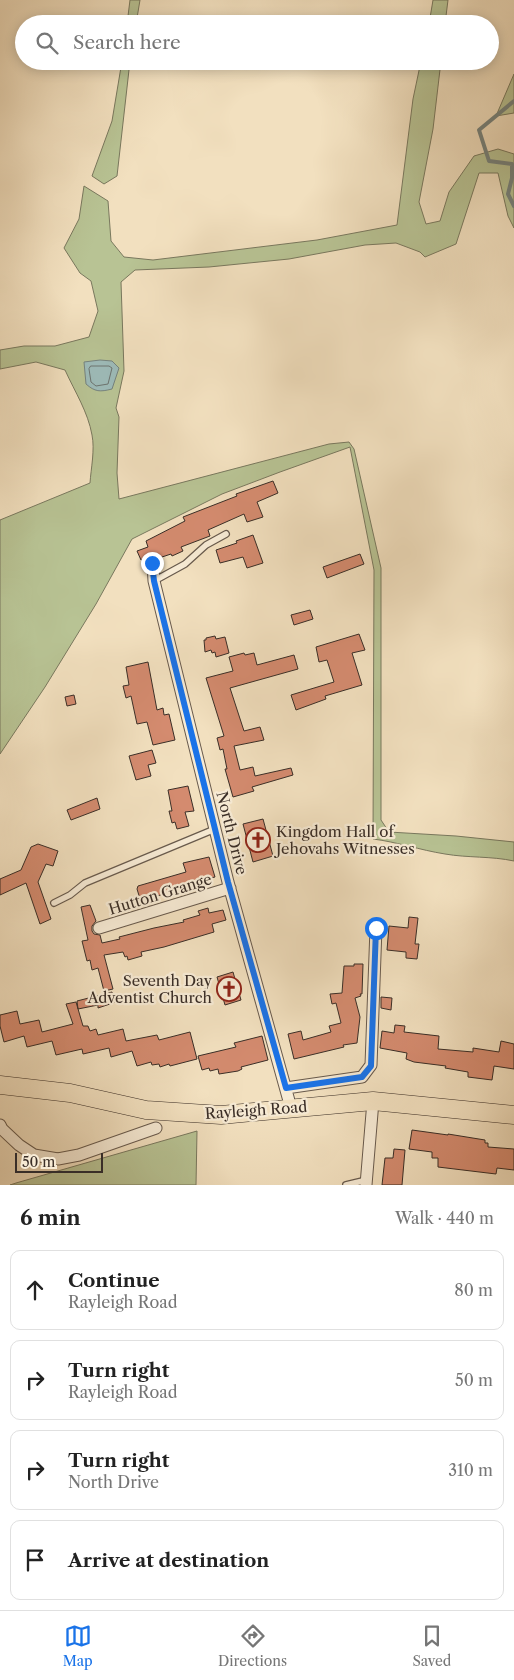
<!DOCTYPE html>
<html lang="en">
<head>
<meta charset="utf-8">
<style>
	body { margin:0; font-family:"Libre Caslon Text",serif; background:#f6f6f6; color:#222 }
	.scale { position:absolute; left:15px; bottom:12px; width:88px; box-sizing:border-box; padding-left:5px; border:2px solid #3a2e27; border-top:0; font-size:14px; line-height:18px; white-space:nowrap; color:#3a2e27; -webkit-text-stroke:4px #f7ebd5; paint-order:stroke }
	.stop { position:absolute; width:15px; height:15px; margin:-11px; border:4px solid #1a73e8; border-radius:50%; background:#fff }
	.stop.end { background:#1a73e8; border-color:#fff; box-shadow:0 1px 5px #0008 }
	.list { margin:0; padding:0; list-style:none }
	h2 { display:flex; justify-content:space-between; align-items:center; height:65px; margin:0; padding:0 20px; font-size:21px }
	h2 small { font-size:16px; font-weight:400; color:#767676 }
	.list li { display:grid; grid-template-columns:32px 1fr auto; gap:15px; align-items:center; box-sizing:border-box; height:80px; margin:0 10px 10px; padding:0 10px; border:1px solid #e0e0e0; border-radius:10px }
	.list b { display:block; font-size:19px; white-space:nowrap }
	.list p { margin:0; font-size:16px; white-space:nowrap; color:#767676 }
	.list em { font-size:16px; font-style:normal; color:#767676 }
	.icon { flex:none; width:28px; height:28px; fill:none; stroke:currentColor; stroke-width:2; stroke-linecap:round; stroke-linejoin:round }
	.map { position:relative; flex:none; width:514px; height:1185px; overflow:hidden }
	.search { position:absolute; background:#fff; box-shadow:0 2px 12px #0003; left:15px; right:15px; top:15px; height:55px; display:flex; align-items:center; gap:12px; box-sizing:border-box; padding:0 18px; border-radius:28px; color:#767676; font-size:19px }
	.sheet { height:425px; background:#fff }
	nav { display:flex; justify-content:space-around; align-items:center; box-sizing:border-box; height:70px; border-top:1px solid #e0e0e0; background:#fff; font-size:14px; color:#767676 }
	nav a { display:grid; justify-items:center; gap:2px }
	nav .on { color:#1a73e8 }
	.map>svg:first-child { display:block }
	.green { fill:#b8c394; stroke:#79785e }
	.water { fill:#9dbbb9; stroke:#75837f }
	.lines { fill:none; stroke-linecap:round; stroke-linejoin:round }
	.shore { stroke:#6c7470; stroke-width:1 }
	.stream { stroke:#75837f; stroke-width:4 }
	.building { fill:#d48b6f; stroke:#3a2e27 }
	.lane-casing { stroke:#685a4d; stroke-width:8 }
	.street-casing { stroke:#685a4d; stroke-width:13 }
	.primary-casing { stroke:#3a2e27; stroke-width:19 }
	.lane { stroke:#f7ebd5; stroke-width:5.5 }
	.street { stroke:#f7ebd5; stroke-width:11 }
	.primary { stroke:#f2e0bf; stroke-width:18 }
	.route { stroke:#1a73e8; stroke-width:6 }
	.labels { text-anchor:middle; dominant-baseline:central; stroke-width:4.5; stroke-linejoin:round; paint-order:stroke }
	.poi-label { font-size:15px; fill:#3a2e27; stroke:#f7ebd5; text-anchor:start }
	.street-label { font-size:15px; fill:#3a2e27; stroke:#f7ebd5 }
</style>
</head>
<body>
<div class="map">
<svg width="514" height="1185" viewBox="0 0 514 1185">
	<rect width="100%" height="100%" fill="#f2e0bf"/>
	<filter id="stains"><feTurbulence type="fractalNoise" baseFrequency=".004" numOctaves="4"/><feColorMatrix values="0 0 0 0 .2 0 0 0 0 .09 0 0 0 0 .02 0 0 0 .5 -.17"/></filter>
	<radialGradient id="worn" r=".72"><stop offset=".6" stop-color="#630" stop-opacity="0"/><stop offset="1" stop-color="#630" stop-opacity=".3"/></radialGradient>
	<path class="green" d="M130 0H140L136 24H127Z
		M433 0H448L445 24H429Z
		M122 61H130L117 176 104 184 92 176 112 121Z
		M421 61H441L433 129 419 202 426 224 440 221 449 192 474 156 498 149 514 154V228L508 216 498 173H479L456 244 425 257 420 252 396 243 365 245 289 259 209 267 135 270 121 282 124 371 116 408 119 417 117 473 119 499 329 444 349 442 354 449 381 568V820L389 832 456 836 514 842V861C491 856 468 858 445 854 420 850 397 842 373 839L374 570 350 447 280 472 222 494 132 539 96 604 45 687 0 754V520L90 483C91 468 95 450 92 435 88 412 75 392 65 370L36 362 0 369V350L24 346H55L89 337 98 311 91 281 80 273 64 248 79 219 84 186 108 201 111 241 124 257 153 260 317 240 397 225 413 99Z
		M514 74V113L496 116Z
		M197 1131 196 1185H10L16 1183Z"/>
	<path class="water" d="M100 360 112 361 119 368 112 389C100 392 95 392 86 384L84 362Z"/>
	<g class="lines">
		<path class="shore" d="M91 366H109L112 368 108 384 96 386 91 382 89 369Z"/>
		<path class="stream" d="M514 101 479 130 489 161 512 164V178L508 194 514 206"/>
	</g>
	<path class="building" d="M273 481 278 493 257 502 263 517 247 522 244 514 208 530 210 536 181 547 183 551 172 556 171 554 159 558 152 556 141 560 137 551 148 547 146 541 185 521 183 517 237 496 236 494Z
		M253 535 263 563 247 568 243 557 220 563 216 550 237 543 236 541Z
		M360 554 364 564 327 578 323 567Z
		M310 610 313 619 294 625 291 615Z
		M359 634 365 650 352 653 362 685 325 696 326 699 296 710 291 695 334 682 327 660 319 662 316 647Z
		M215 636 216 639 225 637 229 653 216 657 215 652 212 653 211 650 205 652 204 640H206V638Z
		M244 653 245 655 254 653 257 665 294 655 298 669 230 688 244 731 260 727 264 740 234 746 240 770 253 767 255 776 291 768 293 775 252 787 254 791 233 797 225 769H227L223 749 220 750 217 738 224 736 206 678 233 671 229 657Z
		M148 662 157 710 163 708 164 715 169 714 175 740 153 745 147 722 137 724 131 696 126 698 123 686 129 685 126 667Z
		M74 695 76 704 67 706 65 697Z
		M152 750 156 763 148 765 151 776 136 780 129 756Z
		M188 786 194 811 185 812 189 826 177 829 175 822 172 823 169 811H172L168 790Z
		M97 798 100 809 71 820 67 810Z
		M263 819 273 856 253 862 243 824Z
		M38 844 58 851 53 866 46 864 38 882 51 919 40 924 26 883 0 895V879L21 870 31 847Z
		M209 857 215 877 198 881 200 885 190 887V886L164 893V894L150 898 151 900 141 902 137 889 138 886 186 872 183 863Z
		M90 905 96 921 92 926V931L94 934 100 935 102 943 120 939 119 937 154 928 184 922 183 920 200 915 198 911 208 908 209 913 223 910 226 920 212 924 214 932 164 947 141 952 142 956 128 960 127 956 125 957 123 952 104 955 113 989 104 991 98 968 92 970 90 960 87 961 82 941 88 940 81 907Z
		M409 917 418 918 415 944H419L417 959 406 958V952L387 950 389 926 408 928Z
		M354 964H363L362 994H360L361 996 355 998 360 1017 357 1043 343 1045 344 1047 294 1059 288 1034 301 1031 303 1040 331 1032 329 1026 341 1023 336 1003 332 1004 330 994 342 993 344 966H354Z
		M233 972 241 1000 225 1005 217 977Z
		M112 992 116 1002 98 1008V1005L78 1009 77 1001Z
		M381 997 392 998 391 1010 381 1008Z
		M76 1002 83 1026H88L90 1031 96 1029 98 1035 123 1029 126 1041 157 1035 159 1040 190 1032 197 1059 170 1066 169 1064 160 1067 159 1064 152 1065 151 1062 137 1066 132 1051 111 1057 109 1048 83 1054 82 1049 56 1055 52 1041 27 1047 24 1036 4 1042 0 1026V1015L17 1011 20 1024 39 1020 42 1032 73 1024 66 1004Z
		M395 1025 405 1026 404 1032 439 1036 438 1049 473 1052V1048L499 1052 501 1041 514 1044V1069L494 1066 492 1080 468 1077V1072L445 1068 446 1066 414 1062 406 1059 407 1053 380 1048 382 1031 394 1033Z
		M262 1036 268 1060 241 1067 242 1069 238 1071 219 1074 218 1069 210 1071 209 1068 202 1070 198 1056 236 1047 234 1043Z
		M412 1130 448 1135V1134L485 1140V1143H488V1147L514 1149V1170L497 1168 496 1174 438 1167V1158H432V1152L409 1149Z
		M394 1149 405 1150 402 1185H382L385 1158H393Z"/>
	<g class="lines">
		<defs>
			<path id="lane" d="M154 581 185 564 206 545 226 534
				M54 903 70 895 85 883 215 829
				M346 1185 367 1180"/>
			<path id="street" d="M153 563 154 581 228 882 291 1108
				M99 928 230 888
				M286 1088 362 1077 371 1065 376 928
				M0 1125 2 1129 19 1145 34 1155 58 1159 79 1155 156 1128
				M366 1185 373 1101"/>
			<path id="primary" d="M0 1085 70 1093 146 1110 221 1115 373 1101 514 1115"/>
		</defs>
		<use href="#lane" class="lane-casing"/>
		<use href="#street" class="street-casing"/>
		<use href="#primary" class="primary-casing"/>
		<use href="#lane" class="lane"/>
		<use href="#street" class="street"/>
		<use href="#primary" class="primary"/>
	</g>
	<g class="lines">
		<path class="route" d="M152 563 154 581 228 882 286 1088 362 1077 371 1066 376 928"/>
	</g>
	<defs>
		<symbol id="church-ring" viewBox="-11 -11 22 22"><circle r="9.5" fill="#f7ebd5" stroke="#8f2418" stroke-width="1.5"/><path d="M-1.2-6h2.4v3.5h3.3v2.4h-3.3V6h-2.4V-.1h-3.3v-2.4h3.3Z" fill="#8f2418"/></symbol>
	</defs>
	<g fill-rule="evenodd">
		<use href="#church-ring" x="244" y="826" width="28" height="28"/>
		<use href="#church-ring" x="215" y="975" width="28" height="28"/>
	</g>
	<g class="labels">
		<g class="poi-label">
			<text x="276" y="831">Kingdom Hall of<tspan x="276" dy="17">Jehovahs Witnesses</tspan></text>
			<text x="212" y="980" text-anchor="end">Seventh Day<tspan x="212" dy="17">Adventist Church</tspan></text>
		</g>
		<g class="street-label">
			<text transform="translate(232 833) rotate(76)">North Drive</text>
			<text transform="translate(160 894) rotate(-17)">Hutton Grange</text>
			<text transform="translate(256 1110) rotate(-4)">Rayleigh Road</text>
		</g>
	</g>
	<rect width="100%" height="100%" filter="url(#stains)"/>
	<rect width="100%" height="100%" fill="url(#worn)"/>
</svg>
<div class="scale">50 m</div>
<div class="stop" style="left:376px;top:928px"></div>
<div class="stop end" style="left:152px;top:563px"></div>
<div class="search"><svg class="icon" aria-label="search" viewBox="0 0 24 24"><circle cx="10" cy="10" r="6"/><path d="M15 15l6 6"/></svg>Search here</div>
</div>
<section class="sheet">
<h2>6 min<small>Walk · 440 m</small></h2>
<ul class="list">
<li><svg class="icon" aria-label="ahead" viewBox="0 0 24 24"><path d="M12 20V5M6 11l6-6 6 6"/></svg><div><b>Continue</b><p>Rayleigh Road</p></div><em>80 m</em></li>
<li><svg class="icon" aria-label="right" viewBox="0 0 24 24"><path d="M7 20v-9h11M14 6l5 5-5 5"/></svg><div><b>Turn right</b><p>Rayleigh Road</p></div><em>50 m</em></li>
<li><svg class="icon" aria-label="right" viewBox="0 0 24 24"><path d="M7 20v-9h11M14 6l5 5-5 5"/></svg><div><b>Turn right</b><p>North Drive</p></div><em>310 m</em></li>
<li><svg class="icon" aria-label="arrive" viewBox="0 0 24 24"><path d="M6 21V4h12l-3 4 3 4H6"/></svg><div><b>Arrive at destination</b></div></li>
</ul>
</section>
<nav>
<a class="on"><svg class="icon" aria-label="map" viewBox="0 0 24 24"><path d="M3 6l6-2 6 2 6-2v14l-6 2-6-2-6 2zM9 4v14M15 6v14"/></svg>Map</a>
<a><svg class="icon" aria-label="directions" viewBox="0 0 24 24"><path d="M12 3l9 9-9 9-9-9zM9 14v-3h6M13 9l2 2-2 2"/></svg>Directions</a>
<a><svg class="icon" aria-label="saved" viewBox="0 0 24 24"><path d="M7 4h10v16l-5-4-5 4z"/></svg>Saved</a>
</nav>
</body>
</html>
